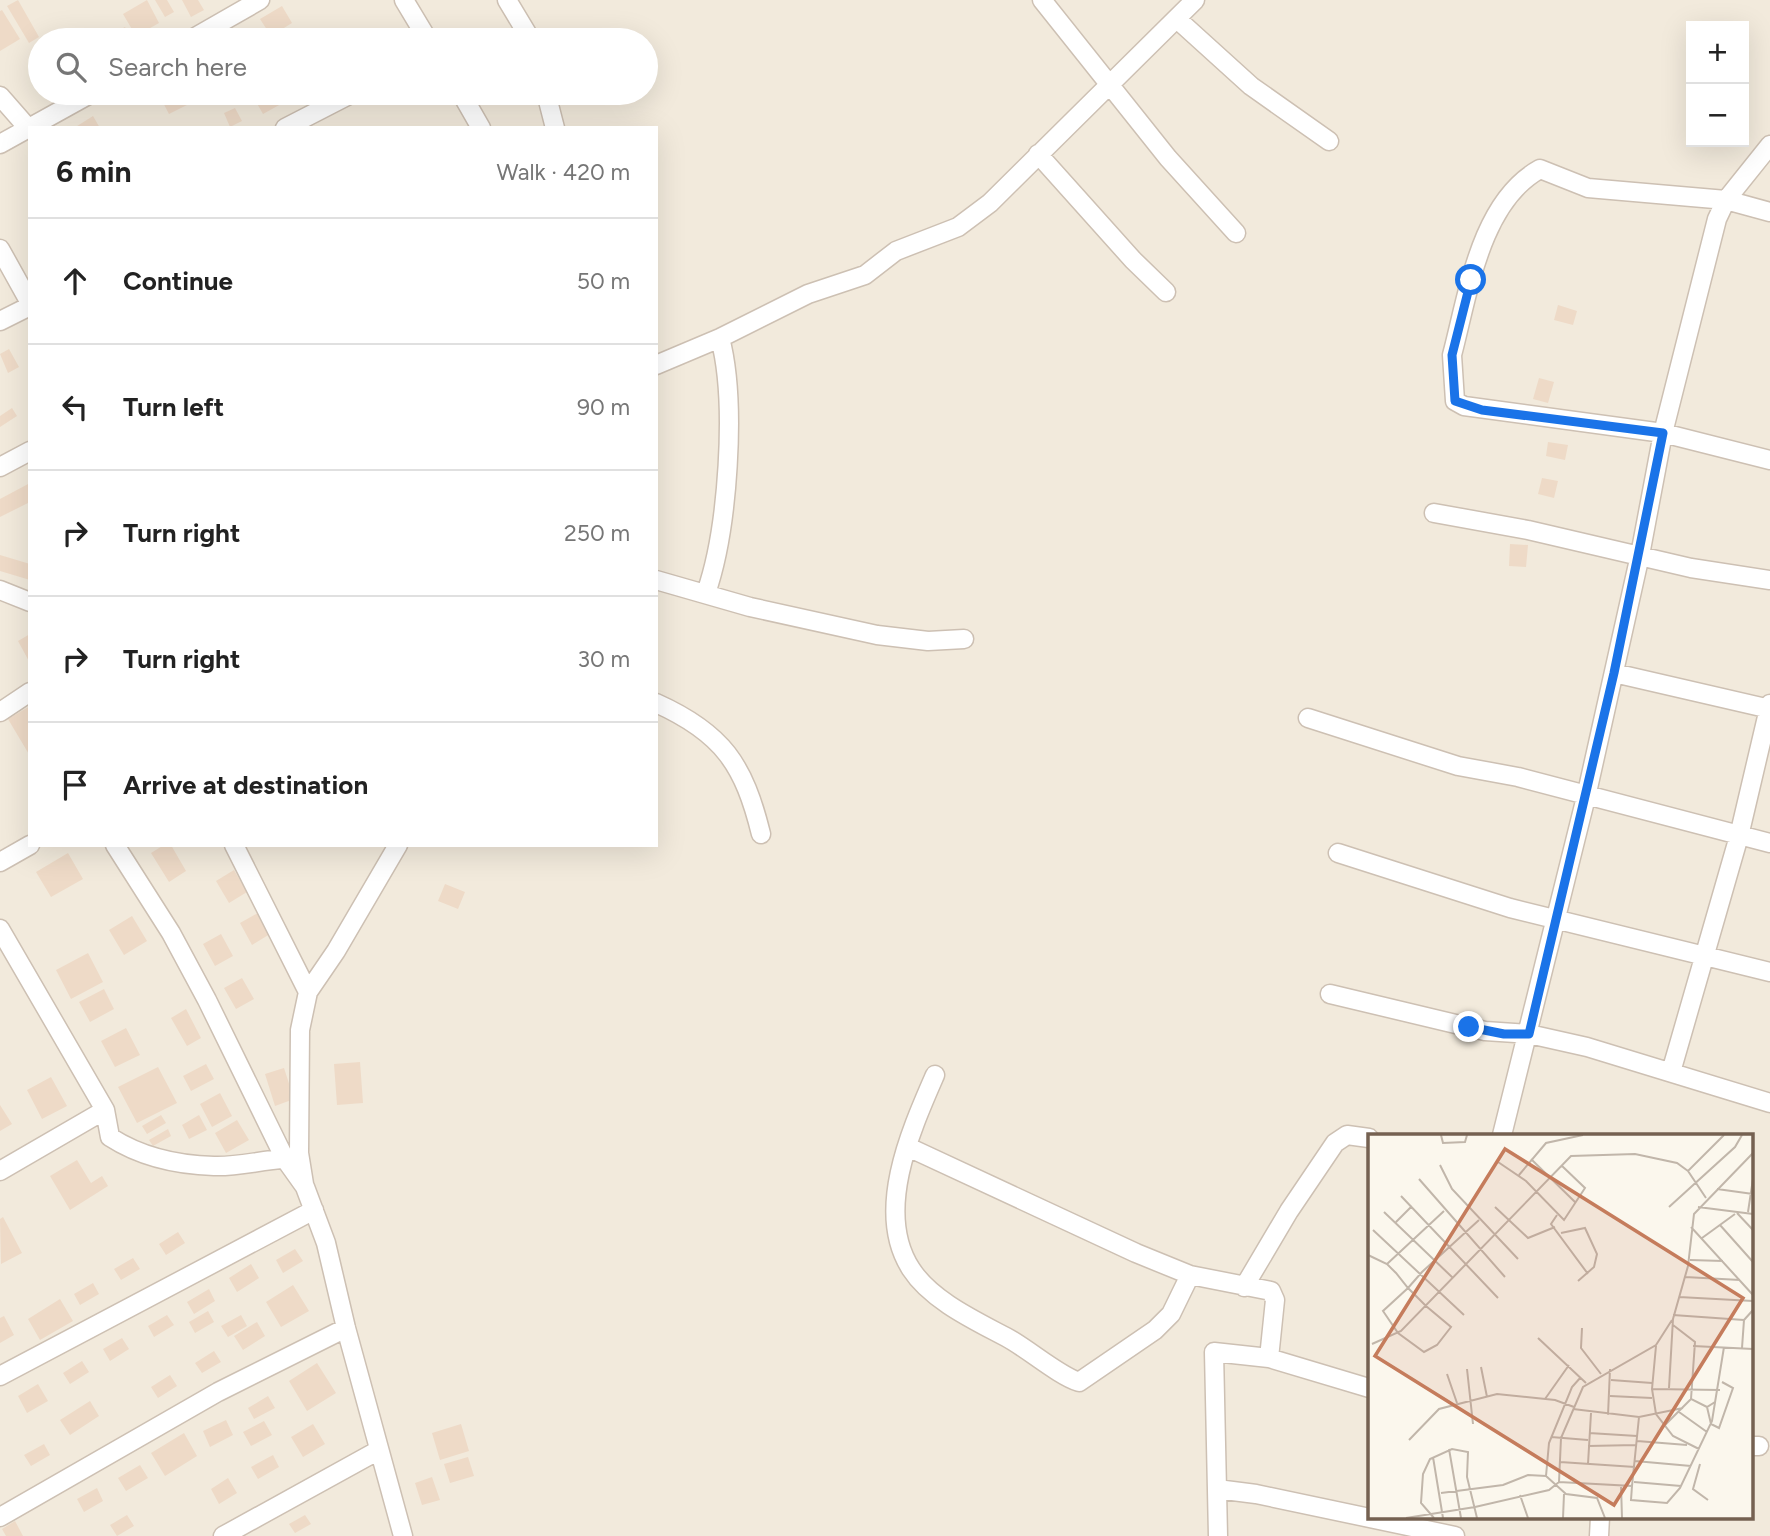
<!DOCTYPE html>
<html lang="en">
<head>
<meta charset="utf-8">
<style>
	body { margin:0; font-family:Figtree,sans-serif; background:#f6f6f6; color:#222 }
	.controls { position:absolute; right:21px; top:21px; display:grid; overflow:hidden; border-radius:0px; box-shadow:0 7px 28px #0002 }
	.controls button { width:63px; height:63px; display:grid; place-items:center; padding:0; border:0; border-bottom:2px solid #e0e0e0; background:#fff; color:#222; font:35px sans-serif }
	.stop { position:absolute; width:21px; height:21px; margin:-16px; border:5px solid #1a73e8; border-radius:50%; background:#fff }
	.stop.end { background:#1a73e8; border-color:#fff; box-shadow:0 2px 7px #0008 }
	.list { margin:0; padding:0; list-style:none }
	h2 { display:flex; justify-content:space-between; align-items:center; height:91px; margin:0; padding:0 28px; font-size:30px }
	h2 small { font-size:23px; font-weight:400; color:#767676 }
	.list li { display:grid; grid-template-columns:46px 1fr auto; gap:21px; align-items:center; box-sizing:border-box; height:126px; padding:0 28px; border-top:2px solid #e0e0e0 }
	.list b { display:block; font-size:26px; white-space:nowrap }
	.list em { font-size:23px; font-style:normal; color:#767676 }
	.icon { flex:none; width:38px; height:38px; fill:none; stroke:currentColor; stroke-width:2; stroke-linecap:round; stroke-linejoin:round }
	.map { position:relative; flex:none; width:1770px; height:1536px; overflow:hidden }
	.search { position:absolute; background:#fff; box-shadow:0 7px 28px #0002; left:28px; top:28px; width:630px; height:77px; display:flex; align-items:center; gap:18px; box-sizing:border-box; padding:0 24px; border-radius:38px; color:#767676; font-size:26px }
	.panel { position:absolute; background:#fff; box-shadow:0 7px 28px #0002; left:28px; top:126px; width:630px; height:721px; border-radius:0px }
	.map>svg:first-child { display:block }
	.residential { fill:#f2eadc; fill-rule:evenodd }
	.building { fill:#eedac7 }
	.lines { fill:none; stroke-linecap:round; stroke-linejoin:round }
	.street-casing { stroke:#cdc0b3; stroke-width:21 }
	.street { stroke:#fff; stroke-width:18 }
	.route { stroke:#1a73e8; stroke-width:9 }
	.inset-road { fill:none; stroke:#c1b6aa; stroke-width:2 }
	.view { fill:#c57c5c; fill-opacity:0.15; stroke:#c57c5c; stroke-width:3.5 }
	.inset-edge { fill:none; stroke:#756151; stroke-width:3.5 }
</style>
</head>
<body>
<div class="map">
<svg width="1770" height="1536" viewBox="0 0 1770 1536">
	<rect width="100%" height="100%" fill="#fbf7ed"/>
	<path class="residential" d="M0 0H1770V1536H0ZM1691 26H1744V142H1691ZM40 40H646V93H40ZM30 128H656V845H30ZM1369 1135H1751V1517H1369Z"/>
	<path class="building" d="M18 0 39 37 29 43 7 6Z
		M147 0 159 23 136 36 123 14Z
		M155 0H167L174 12 165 17Z
		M182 0H198L204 10 191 17Z
		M282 6 292 23 271 36 260 19Z
		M2 10 20 39 0 51V11Z
		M125 27 131 38 100 40Z
		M158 93H189L193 102 169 114Z
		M251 93H275L281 104 263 114Z
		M235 108 242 121 230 127 224 113Z
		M93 116 100 128H74Z
		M1558 305 1577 311 1573 325 1554 320Z
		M9 349 19 367 8 373 0 354Z
		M1539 378 1554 382 1548 403 1533 399Z
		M12 408 17 416 0 427V416Z
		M1548 442 1568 445 1565 460 1546 456Z
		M1542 478 1558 481 1554 498 1538 494Z
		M30 483V502L0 517V499Z
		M1510 544 1528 545 1526 567 1509 566Z
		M0 555 30 564V580L0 571Z
		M30 634V663L18 641Z
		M30 706V756L8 719Z
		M164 845H171L186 871 169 882 151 853Z
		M68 853 83 879 51 897 36 872Z
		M234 870 247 892 229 903 216 881Z
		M445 884 465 892 458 909 438 901Z
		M258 913 270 934 252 945 240 923Z
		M132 916 147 941 124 955 109 930Z
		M221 934 233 956 215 966 203 944Z
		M88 953 103 982 71 999 56 970Z
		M242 978 254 999 236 1009 224 988Z
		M104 989 114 1009 90 1022 79 1002Z
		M186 1009 201 1038 187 1046 171 1018Z
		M126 1028 140 1055 115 1067 101 1041Z
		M360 1062 363 1103 337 1105 334 1064Z
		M206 1064 214 1079 191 1091 183 1076Z
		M158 1067 177 1103 137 1123 118 1087Z
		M284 1068 294 1099 275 1106 265 1074Z
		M51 1077 67 1106 42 1119 27 1090Z
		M220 1093 232 1116 212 1127 200 1104Z
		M0 1105 12 1124 0 1131Z
		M161 1115 166 1123 147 1134 142 1126Z
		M199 1115 207 1130 189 1139 182 1125Z
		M237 1120 249 1140 226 1153 215 1133Z
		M168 1129 171 1136 153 1146 149 1140Z
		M77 1160 91 1183 102 1176 108 1186 70 1210 50 1176Z
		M3 1217 22 1253 1 1264 0 1219Z
		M178 1232 185 1243 166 1255 159 1244Z
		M295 1249 303 1261 283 1273 276 1260Z
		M133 1258 140 1269 121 1280 114 1269Z
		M251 1264 259 1278 237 1292 229 1278Z
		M93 1283 99 1294 80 1305 74 1294Z
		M293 1285 309 1311 281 1327 266 1302Z
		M209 1289 215 1301 194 1314 187 1302Z
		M60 1299 73 1321 40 1340 28 1319Z
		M208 1311 214 1322 195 1333 189 1322Z
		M167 1315 174 1325 154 1337 148 1326Z
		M241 1315 247 1326 228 1337 221 1326Z
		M4 1316 14 1335 0 1343V1318Z
		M257 1322 265 1336 243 1350 234 1336Z
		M122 1338 129 1349 110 1361 103 1349Z
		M214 1351 221 1362 202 1373 195 1363Z
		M82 1361 89 1372 70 1384 63 1373Z
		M317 1363 336 1393 307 1411 289 1381Z
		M170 1375 177 1386 158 1398 151 1387Z
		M38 1384 48 1401 27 1413 18 1396Z
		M268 1396 275 1408 254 1419 248 1408Z
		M90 1401 99 1416 70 1435 60 1420Z
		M226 1420 233 1435 210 1447 203 1431Z
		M264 1421 272 1435 251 1446 243 1432Z
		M313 1424 325 1444 303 1457 291 1437Z
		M461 1424 469 1451 440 1460 432 1433Z
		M184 1433 197 1456 165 1476 151 1453Z
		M44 1444 50 1455 31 1466 24 1455Z
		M273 1455 279 1467 258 1479 251 1467Z
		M468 1457 474 1476 450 1483 444 1464Z
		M140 1465 148 1478 126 1491 118 1478Z
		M432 1477 440 1500 422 1505 415 1483Z
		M228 1478 237 1493 219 1504 211 1489Z
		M97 1488 103 1501 84 1512 77 1499Z
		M127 1515 134 1526 117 1536 110 1525Z
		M305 1515 311 1524 295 1533 289 1524Z
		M15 1521 23 1536H6L2 1529Z"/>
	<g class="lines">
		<defs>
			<path id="street" d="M404 0 428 40
				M507 0 531 40
				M1042 0 1168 158 1236 233
				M1177 19 1251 86 1329 141
				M190 40 260 0
				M461 93 481 128
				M546 93 555 128
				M0 96 28 128
				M285 128 353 93
				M0 144 92 93
				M1038 154 1133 260 1166 292
				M1770 212 1726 200 1588 188 1540 169C1480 202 1468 295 1452 355L1455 401 1464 406 1663 433 1770 460
				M0 249 30 303
				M0 321 30 306
				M656 365 720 338 808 294 865 275 896 251 958 227 990 203 1195 0
				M0 467 30 451
				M1434 513 1528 530 1691 568 1770 580
				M656 580 750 607 877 635 928 641 964 639
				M0 590 30 602
				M706 593C728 530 737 402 720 338
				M1614 673 1770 709
				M656 703C723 733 744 765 761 834
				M0 712 30 692
				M1308 718 1458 766 1518 777 1770 843
				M115 845 171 933 207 1000 285 1159 305 1187 326 1243 346 1328 403 1536
				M234 845 308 992
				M1338 853 1510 908 1770 972
				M0 862 30 845
				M0 929 105 1110 110 1137C141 1157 177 1165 214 1166 238 1167 261 1160 285 1159
				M1330 994 1485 1031 1529 1034 1587 1047 1770 1103
				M1671 1072 1739 836 1770 704
				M935 1075C911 1130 874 1212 911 1269 931 1300 974 1320 1006 1337 1027 1348 1059 1376 1079 1382L1155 1330 1171 1314 1190 1275
				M1502 1135 1586 797 1640 555 1663 433 1717 219 1726 200 1770 145
				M908 1147 1136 1253 1190 1275 1271 1291 1275 1300 1269 1358
				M0 1171 105 1110
				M304 1184 299 1153 300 1030 308 992 336 951 398 845
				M1244 1287 1289 1211 1335 1143 1347 1135 1369 1138
				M0 1376 314 1210
				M1751 1446H1759
				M1217 1489 1256 1494 1455 1536
				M0 1517 218 1392 346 1328
				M223 1536 379 1450
				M1218 1536 1214 1352 1269 1358 1369 1388
				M1599 1536 1600 1517"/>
		</defs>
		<use href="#street" class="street-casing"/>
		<use href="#street" class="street"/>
	</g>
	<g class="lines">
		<path class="route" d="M1469 1027 1504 1034H1529L1614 673 1663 433 1482 410 1455 401 1452 355 1471 280"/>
	</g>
	<g transform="translate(1368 1134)">
		<rect width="385" height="385" fill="#fbf7ed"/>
		<path class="inset-road" d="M73 1 75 9 97 8 99 1M163 25 207 68M130 28 158 47 196 86 217 54 193 31M72 31 84 55 150 125M320 37 338 64M151 41 178 9 215 1M51 45 137 143M349 55 385 60M33 62 130 164M127 73 160 104 187 93M301 73 367 13 374 1M330 73 385 80M16 78 85 144M380 78 385 45M369 79 385 96M189 81 183 90 220 140M28 88 44 72M352 91 385 128M323 93 385 161M5 96 96 181M193 99 217 94 229 120 226 133 210 147M334 104 367 80M0 121 19 130 28 139 40 154 58 172 83 193 69 211 56 218 30 199 15 177 40 154 54 138 111 86M322 126 355 127M19 130 76 77M317 143 372 146M311 163 385 167M305 181 376 186M305 191 327 208 323 265 339 273 347 268M214 194 213 214 233 240M170 204 218 249M4 210 33 197 203 22 267 20 309 29 320 37 356 1M288 212 284 255 288 280 305 302 331 315M325 212 385 215M374 214 376 186 385 176M113 233 119 263M99 235 105 290M79 240 89 269M243 246 284 249M301 254 305 185 320 132 326 80 385 19M284 255 352 256M242 262 284 264M177 265 201 231M339 273 343 290 351 294 365 254 354 248M205 275 271 283 315 274M311 278 339 298M240 281 242 235M296 292 323 265M221 299 269 302M183 303 220 306M41 306 71 275 129 260 187 266 206 273M269 307 319 311M220 312 268 311M81 315 93 384M65 323 75 384M267 327 323 332M192 328 267 333M220 330 223 279M332 330 325 355 340 366M178 342 181 309 204 253 213 243M191 348 193 304 215 253 288 211 304 186M266 348 313 352M253 351 254 384M264 352 271 283M73 359 135 351 160 341 178 342 198 360 229 364 237 384M152 361 160 384M38 384 107 373 181 356 191 348 264 352 263 366 299 369 312 354 344 287 356 213M66 384 53 369 55 340 62 325 84 315 100 318 99 343 109 384M195 384 196 360"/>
		<path class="view" d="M137 15 375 164 246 371 7 222Z"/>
		<rect width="385" height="385" class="inset-edge"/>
	</g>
</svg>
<div class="controls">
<button>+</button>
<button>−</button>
</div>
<div class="stop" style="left:1471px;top:280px"></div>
<div class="stop end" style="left:1469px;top:1027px"></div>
<div class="search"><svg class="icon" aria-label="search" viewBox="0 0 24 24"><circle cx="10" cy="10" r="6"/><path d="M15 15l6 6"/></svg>Search here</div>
<section class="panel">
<h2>6 min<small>Walk · 420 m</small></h2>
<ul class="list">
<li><svg class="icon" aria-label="ahead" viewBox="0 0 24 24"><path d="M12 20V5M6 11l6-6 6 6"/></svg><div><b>Continue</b></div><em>50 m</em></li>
<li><svg class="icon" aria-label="left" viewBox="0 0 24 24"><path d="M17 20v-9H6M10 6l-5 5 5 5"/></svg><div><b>Turn left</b></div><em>90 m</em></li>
<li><svg class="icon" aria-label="right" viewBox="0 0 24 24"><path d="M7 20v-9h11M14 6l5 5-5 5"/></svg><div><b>Turn right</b></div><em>250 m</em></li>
<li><svg class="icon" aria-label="right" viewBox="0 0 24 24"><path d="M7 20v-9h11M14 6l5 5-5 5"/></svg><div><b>Turn right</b></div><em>30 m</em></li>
<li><svg class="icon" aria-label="arrive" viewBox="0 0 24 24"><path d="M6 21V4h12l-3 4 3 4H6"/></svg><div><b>Arrive at destination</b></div></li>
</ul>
</section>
</div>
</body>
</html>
